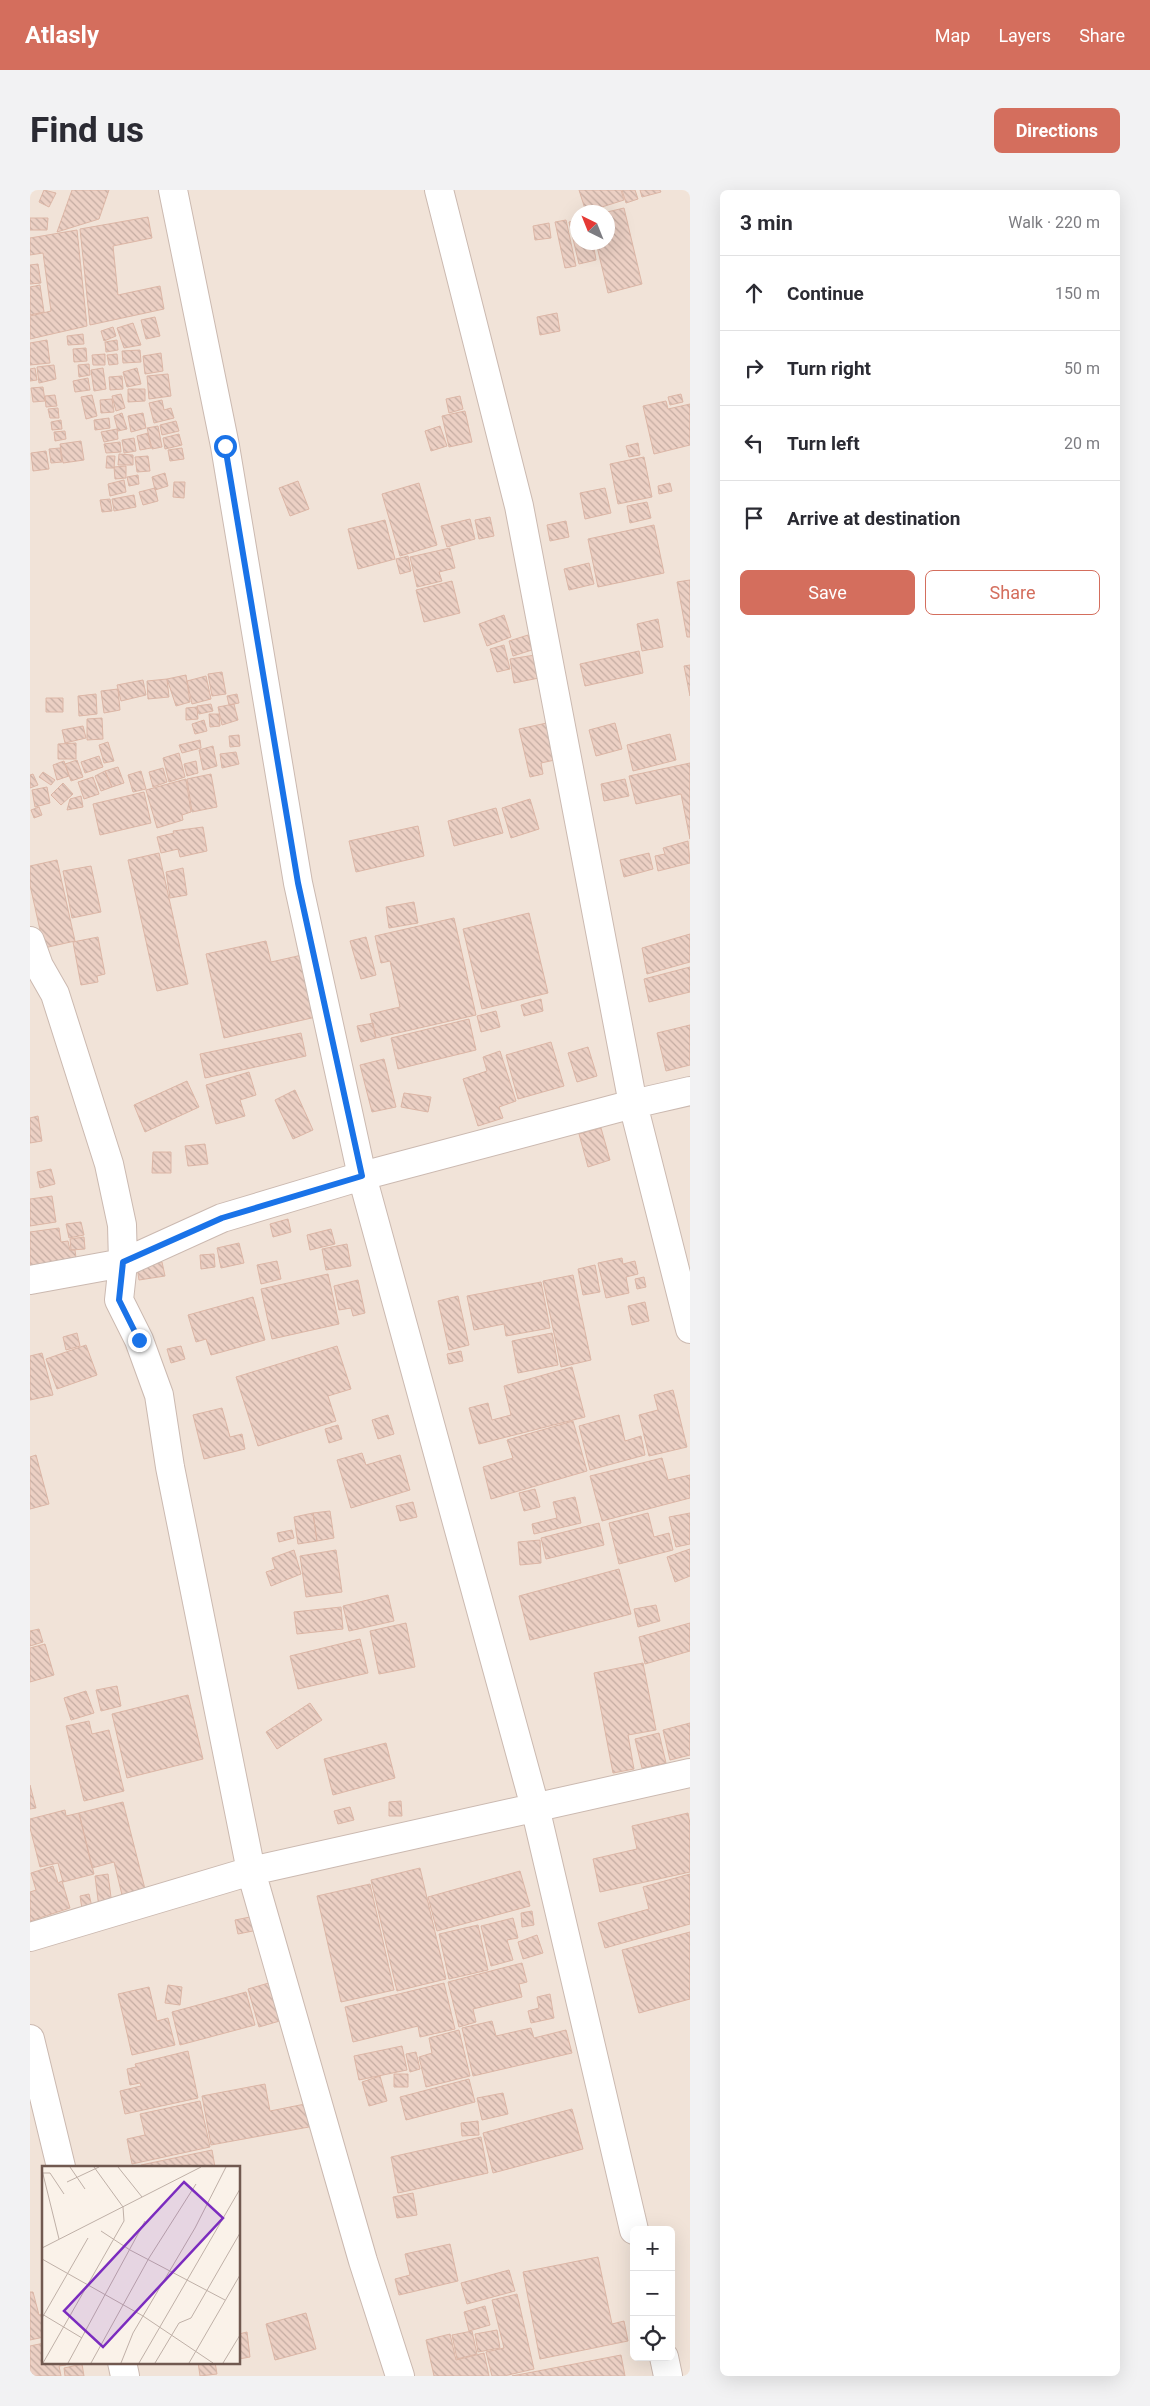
<!DOCTYPE html>
<html lang="en">
<head>
<meta charset="utf-8">
<style>
	body { margin:0; font-family:Roboto,sans-serif; background:#f2f2f3; color:#2b2b33 }
	.controls { position:absolute; right:15px; bottom:15px; display:grid; overflow:hidden; border-radius:8px; box-shadow:0 5px 20px #0002 }
	.controls button { width:45px; height:45px; display:grid; place-items:center; padding:0; border:0; border-bottom:1px solid #e1e1e2; background:#fff; color:#2b2b33; font:25px sans-serif }
	.compass { position:absolute; left:540px; top:15px; width:45px; height:45px; border-radius:50%; background:#fff; box-shadow:0 5px 20px #0002; rotate:317deg }
	.stop { position:absolute; width:15px; height:15px; margin:-11px; border:4px solid #1a73e8; border-radius:50%; background:#fff }
	.stop.end { background:#1a73e8; border-color:#fff; box-shadow:0 1px 5px #0008 }
	.list { margin:0; padding:0; list-style:none }
	h2 { display:flex; justify-content:space-between; align-items:center; height:65px; margin:0; padding:0 20px; font-size:21px }
	h2 small { font-size:16px; font-weight:400; color:#7c7c81 }
	.list li { display:grid; grid-template-columns:32px 1fr auto; gap:15px; align-items:center; box-sizing:border-box; height:75px; padding:0 20px; border-top:1px solid #e1e1e2 }
	.list b { display:block; font-size:19px; white-space:nowrap }
	.list em { font-size:16px; font-style:normal; color:#7c7c81 }
	.actions { display:flex; gap:10px; padding:15px 20px }
	.actions a { flex:1; padding:11px 0; border:1px solid #d46e5d; border-radius:8px; text-align:center; font-size:18px; color:#d46e5d }
	.actions .main { background:#d46e5d; color:#fff }
	.icon { flex:none; width:28px; height:28px; fill:none; stroke:currentColor; stroke-width:2; stroke-linecap:round; stroke-linejoin:round }
	.map { position:relative; flex:none; width:660px; height:2186px; overflow:hidden; border-radius:8px }
	header { display:flex; align-items:center; gap:30px; box-sizing:border-box; height:70px; padding:0 25px; background:#d46e5d; color:#fff }
	header strong { font-size:24px }
	nav { display:flex; gap:28px; margin-inline-start:auto; font-size:18px }
	.intro { display:flex; align-items:center; justify-content:space-between; box-sizing:border-box; height:120px; padding:0 30px }
	h1 { margin:0; font-size:35px }
	.button { padding:12px 22px; border-radius:8px; background:#d46e5d; color:#fff; font-size:18px; font-weight:700 }
	main { display:flex; gap:30px; padding:0 30px }
	aside { flex:1; background:#fff; border-radius:8px; box-shadow:0 5px 20px #0002 }
	.map>svg:first-child { display:block }
	.residential { fill:#f1e3d8; fill-rule:evenodd }
	.building { fill:url(#building-back-hatch); stroke:#dcb6a6 }
	.lines { fill:none; stroke-linecap:round; stroke-linejoin:round }
	.minor-casing { stroke:#cbb9b0; stroke-width:30 }
	.minor { stroke:#fff; stroke-width:28 }
	.route { stroke:#1a73e8; stroke-width:6 }
	.inset-road { fill:none; stroke:#bfb0a7; stroke-width:1 }
	.view { fill:#7b2cbf; fill-opacity:0.15; stroke:#7b2cbf; stroke-width:2.5 }
	.inset-edge { fill:none; stroke:#715950; stroke-width:2.5 }
</style>
</head>
<body>
<header>
<strong>Atlasly</strong>
<nav><a>Map</a><a>Layers</a><a>Share</a></nav>
</header>
<div class="intro"><h1>Find us</h1><a class="button">Directions</a></div>
<main>
<div class="map">
<svg width="660" height="2186" viewBox="0 0 660 2186">
	<defs>
		<pattern id="building-back-hatch" width="6" height="6" patternUnits="userSpaceOnUse" patternTransform="scale(1.25)"><rect width="6" height="6" fill="#ecd0c4"/><path d="M-1 5l2 2M0 0l6 6M5-1l2 2" fill="none" stroke="#c4aca2"/></pattern>
	</defs>
	<rect width="100%" height="100%" fill="#faf2e9"/>
	<path class="residential" d="M0 0H660V2186H0ZM548 22H578V52H548ZM14 1977H209V2172H14ZM604 2040H641V2167H604Z"/>
	<path class="building" d="M14 0 26 3 19 17 9 12Z
		M42 0H79L69 29 27 42Z
		M549 0H591L594 10 556 22Z
		M592 0H605L608 9 596 13Z
		M610 0H630L631 2 612 7Z
		M594 18 612 94 578 103 566 52H578L577 22Z
		M118 27 122 48 83 56 88 105 130 96 134 119 60 135 50 39Z
		M0 28H18L17 40H0Z
		M536 30 546 76 535 78 525 32Z
		M548 30V52H563L566 70 549 74 539 32Z
		M519 33 521 48 505 50 503 36Z
		M47 40 57 136 0 149V126L21 121 13 63 0 65V48Z
		M8 74 11 93 0 94V75Z
		M10 95 14 122 0 125V97Z
		M527 123 530 141 510 145 507 127Z
		M125 127 130 146 116 149 111 130Z
		M103 133 111 155 94 158 87 138Z
		M83 137 86 146 74 151 71 141Z
		M53 144 54 154 38 155 37 146Z
		M17 150 20 173 0 175V153Z
		M87 150 88 160 76 162 75 152Z
		M56 158 57 171 44 172 43 159Z
		M110 160 111 172 93 173 92 161Z
		M131 163 133 181 115 184 113 166Z
		M75 164V175H63L62 165Z
		M87 164 88 174 79 175 77 165Z
		M59 174 60 185 49 187 48 175Z
		M24 175 26 189 9 193 7 177Z
		M5 178 7 190 0 191V179Z
		M73 178 76 199 64 201 61 180Z
		M107 178 111 194 97 197 93 182Z
		M138 184 141 206 119 209 117 186Z
		M92 186 93 199 80 200 79 187Z
		M58 188 60 200 45 202 43 191Z
		M13 197 15 211 3 212 1 198Z
		M98 199H115V211L98 212Z
		M91 204 95 218 86 221 82 206Z
		M651 204 653 212 640 215 638 207Z
		M25 205 27 216 16 217 15 206Z
		M62 205 67 226 56 229 51 207Z
		M430 206 433 219 419 223 416 209Z
		M82 209 84 222 71 223 70 210Z
		M132 210 134 220 141 218 144 228 124 233 119 213Z
		M636 211 638 219 660 214V255L624 264 613 216Z
		M28 218 29 228H20L18 219Z
		M435 221 442 252 419 257 412 226Z
		M92 223 97 239 88 241 84 226Z
		M113 223 116 238 101 242 98 226Z
		M79 228 80 238 65 240 64 230Z
		M31 230 32 239 22 240 21 232Z
		M146 231 149 241 132 245 130 235Z
		M128 236 132 257 122 259 117 238Z
		M410 236 417 256 401 261 395 241Z
		M87 239 88 249 74 252 71 242Z
		M35 241 36 249 25 251 24 242Z
		M118 243 121 258 110 260 107 246Z
		M149 244 152 255 135 259 133 248Z
		M104 248 106 261 94 263 92 250Z
		M51 251 54 270 33 273 30 254Z
		M90 252 91 262 76 263 74 254Z
		M608 253 610 265 599 267 596 256Z
		M30 258 32 272 21 273 19 259Z
		M152 258 154 269 140 271 138 260Z
		M16 261 19 279 3 281 1 263Z
		M89 264 103 265V275H88Z
		M77 266H85L84 278H76Z
		M118 266 120 281 107 282 105 267Z
		M614 267 622 307 588 314 580 274Z
		M96 276V288L85 289 84 277Z
		M135 283 138 296 125 300 122 287Z
		M108 285 109 294 99 296 97 287Z
		M94 290 96 302 80 306 78 294Z
		M268 291 279 319 260 326 249 298Z
		M144 292H155L154 308 143 307Z
		M389 293 407 355 370 366 352 304Z
		M640 293 642 301 629 304 628 296Z
		M125 298 128 311 113 315 109 302Z
		M575 298 581 323 555 329 550 303Z
		M104 305 106 317 84 321 82 309Z
		M80 309 82 321 72 322 70 310Z
		M617 312 621 328 600 333 597 316Z
		M460 327 464 346 449 349 445 330Z
		M440 329 445 349 417 357 411 336Z
		M355 330 365 369 328 379 318 339Z
		M536 331 539 347 520 351 517 335Z
		M624 335 634 383 568 397 558 349Z
		M420 358 425 378 409 382 412 391 387 397 380 367Z
		M378 366 381 381 370 384 366 369Z
		M559 373 564 394 539 400 534 379Z
		M660 390V447H657L647 392Z
		M422 391 430 423 394 432 386 400Z
		M474 425 481 447 457 456 449 434Z
		M628 429 633 457 612 461 607 434Z
		M498 445 502 460 483 466 479 451Z
		M474 455 480 479 467 482 460 459Z
		M609 461 613 483 555 496 550 474Z
		M505 465 509 488 484 493 480 469Z
		M660 475V506L654 476Z
		M192 482 196 504 182 506 178 484Z
		M156 485 160 512 146 516 137 489Z
		M176 486 181 509 162 514 157 491Z
		M137 489 139 507 118 509 117 491Z
		M113 490 116 505 91 511 87 495Z
		M88 499 90 520 74 523 71 501Z
		M66 504 67 524 49 526 48 506Z
		M207 504 209 513 199 515 197 506Z
		M16 508H33V522H16Z
		M181 514 183 521 169 524 167 516Z
		M204 514 208 530 192 535 188 517Z
		M167 517 168 529 156 530V518Z
		M179 524H189L190 536 180 537Z
		M72 528 73 549 57 550V529Z
		M174 530 177 541 165 544 162 534Z
		M526 531 534 568 511 573 513 584 500 587 489 539Z
		M585 533 592 559 566 566 559 540Z
		M53 536 56 548 35 553 32 540Z
		M640 544 646 570 603 581 597 555Z
		M209 545 210 556 200 557 199 546Z
		M170 550 171 558 152 563 149 555Z
		M78 552 84 571 74 573 69 555Z
		M46 553V569H28V554Z
		M183 556 187 576 173 580 169 560Z
		M206 562 209 574 192 578 190 564Z
		M149 563 155 587 139 592 133 568Z
		M69 566 73 577 55 583 51 572Z
		M47 570 53 587 41 591 35 574Z
		M34 571 39 586 27 590 23 575Z
		M166 571 168 583 157 586 154 574Z
		M660 573V649L651 604 606 614 599 586Z
		M88 577 94 593 82 597 75 581Z
		M133 578 137 592 123 597 119 582Z
		M75 581 82 597 71 601 65 586Z
		M111 581 116 599 103 602 98 585Z
		M13 582 25 590 21 595 9 587Z
		M3 584 8 595 0 598V585Z
		M181 584 187 617 162 622 157 589Z
		M63 587 69 604 54 609 48 592Z
		M156 589 161 622 152 625 153 630 127 638 116 600Z
		M595 589 599 606 574 611 571 594Z
		M33 593 43 604 31 615 21 605Z
		M17 597 20 613 5 617 2 600Z
		M114 602 121 633 70 645 63 614Z
		M51 606 53 617 37 620 40 609Z
		M500 609 509 639 481 648 472 618Z
		M9 617 12 625 4 628 1 620Z
		M466 618 473 643 424 656 418 631Z
		M388 636 394 666 326 682 319 651Z
		M173 637 177 661 150 667 148 659 131 663 127 647 144 643 143 641Z
		M658 651 660 673 628 681 625 666 635 664 633 658Z
		M129 663 158 794 127 801 98 670Z
		M619 663 623 679 594 687 590 670Z
		M27 670 45 751 14 758 0 695V676Z
		M61 676 71 722 42 728 33 681Z
		M153 678 157 705 140 708 136 682Z
		M384 712 388 733 359 738 356 717Z
		M499 723 518 803 452 819 433 739Z
		M424 728 446 825 346 848 340 824 370 817 360 771 351 773 345 746Z
		M660 744V772L617 784 612 758Z
		M68 747 75 784 67 786 68 792 51 795 43 752Z
		M336 747 346 785 331 789 320 751Z
		M236 751 241 772 272 765 286 827 194 848 176 764Z
		M660 777V802L619 812 614 789Z
		M511 809 513 821 494 826 491 815Z
		M466 821 470 837 451 842 447 826Z
		M439 829 446 860 368 879 361 848Z
		M343 833 346 848 331 852 327 836Z
		M660 835V875L636 881 627 843Z
		M271 843 276 866 175 888 170 864Z
		M521 852 534 896 488 909 476 865Z
		M558 857 567 886 547 892 538 863Z
		M470 861 486 911 469 917 473 928 448 936 433 889 457 881 453 867Z
		M354 869 366 917 342 922 330 875Z
		M219 882 226 905 210 910 215 926 186 934 176 895Z
		M157 891 169 917 115 942 104 915Z
		M265 900 283 940 263 949 245 910Z
		M374 903 401 907 398 922 371 917Z
		M8 926 12 951 0 953V928Z
		M571 938 580 970 558 977 549 944Z
		M175 954 178 974 158 976 155 956Z
		M123 962H141V983H122Z
		M21 979 25 994 10 998 7 982Z
		M22 1006 26 1032 0 1036V1009Z
		M258 1029 261 1042 243 1047 240 1034Z
		M51 1032 54 1045 39 1048 36 1034Z
		M29 1038 31 1052 38 1051 40 1060H45L47 1075 0 1082V1042Z
		M301 1039 305 1054 280 1060 277 1045Z
		M54 1047 55 1059 41 1060 40 1049Z
		M209 1053 214 1073 191 1078 187 1058Z
		M317 1054 321 1076 296 1080 292 1059Z
		M184 1064 185 1077 171 1079 170 1065Z
		M592 1068 593 1074 605 1071 608 1084 596 1087 599 1103 576 1108 568 1073Z
		M247 1071 251 1089 231 1094 227 1075Z
		M132 1072 135 1086 109 1090 107 1077Z
		M565 1075 570 1102 553 1105 548 1079Z
		M298 1084 309 1134 242 1149 231 1099Z
		M543 1085 561 1170 531 1177 513 1091Z
		M614 1087 616 1097 607 1099 605 1089Z
		M328 1090 335 1123 323 1126 321 1118 309 1120 304 1096Z
		M511 1092 520 1138 476 1146 474 1134 444 1140 437 1106Z
		M428 1106 439 1155 419 1160 408 1111Z
		M223 1107 235 1150 181 1165 176 1149 166 1152 158 1125Z
		M615 1112 619 1131 602 1135 598 1116Z
		M47 1143 50 1156 36 1160 33 1147Z
		M522 1143 528 1175 488 1183 482 1151Z
		M56 1155 67 1185 27 1199 16 1169Z
		M151 1156 155 1169 141 1173 137 1159Z
		M307 1156 321 1199 298 1206 306 1231 228 1256 206 1187Z
		M431 1161 433 1171 419 1174 417 1164Z
		M12 1163 23 1205 0 1210V1166Z
		M542 1177 555 1227 449 1254 439 1218 458 1213 462 1230 481 1225 474 1196Z
		M643 1200 657 1257 619 1266 609 1225 628 1220 624 1205Z
		M192 1218 200 1247 212 1244 215 1259 174 1269 163 1225Z
		M358 1225 364 1244 348 1249 342 1230Z
		M589 1225 595 1251 611 1246 615 1265 560 1280 549 1236Z
		M543 1231 557 1281 461 1309 453 1277 483 1268 477 1250Z
		M308 1235 312 1249 299 1253 295 1239Z
		M332 1263 336 1275 370 1265 380 1300 321 1318 307 1270Z
		M6 1265 19 1314 0 1319V1267Z
		M632 1268 638 1290 660 1285V1308L572 1331 560 1286Z
		M505 1299 510 1317 494 1321 489 1303Z
		M545 1307 551 1333 504 1344 502 1334 527 1328 523 1312Z
		M383 1312 387 1327 370 1331 366 1316Z
		M300 1321 304 1348 287 1351 283 1323Z
		M283 1323 287 1351 268 1354 264 1327Z
		M618 1323 624 1347 639 1343 643 1360 589 1374 579 1333Z
		M660 1323V1354L646 1357 639 1327Z
		M569 1333 574 1355 516 1369 511 1348Z
		M262 1340 264 1348 249 1352 247 1343Z
		M510 1350 511 1373 490 1375 488 1352Z
		M660 1359V1386L645 1392 637 1367Z
		M264 1360 271 1384 241 1396 236 1382 245 1379 242 1368Z
		M306 1360 312 1402 276 1407 270 1366Z
		M589 1379 601 1424 500 1450 489 1406Z
		M358 1405 364 1431 319 1441 313 1416Z
		M626 1415 630 1431 608 1437 604 1419Z
		M311 1417 313 1439 267 1444 264 1422Z
		M376 1433 385 1477 349 1484 340 1441Z
		M660 1433V1461L615 1474 609 1447Z
		M9 1439 13 1452 0 1456V1441Z
		M330 1449 338 1483 268 1499 260 1466Z
		M15 1454 24 1485 0 1492V1458Z
		M613 1473 626 1540 598 1545 604 1579 583 1583 564 1483Z
		M87 1496 91 1516 71 1521 66 1500Z
		M56 1501 64 1523 41 1530 34 1508Z
		M158 1505 173 1569 97 1588 82 1524Z
		M280 1513 292 1530 247 1559 236 1542Z
		M59 1531 62 1544 79 1540 94 1601 54 1611 36 1536Z
		M660 1533V1565L640 1570 633 1540Z
		M629 1543 636 1573 612 1578 605 1549Z
		M356 1553 365 1588 303 1605 294 1569Z
		M0 1595 6 1618 0 1619Z
		M371 1611 372 1626H359V1612Z
		M93 1612 116 1703 93 1709 84 1672 62 1678 49 1623Z
		M320 1617 324 1630 308 1634 304 1621Z
		M35 1620 36 1626 49 1623 64 1684 33 1692 28 1673 10 1677 0 1638V1629Z
		M658 1623 660 1634V1682L570 1702 563 1669 607 1659 602 1636Z
		M23 1676 28 1693 32 1691 40 1718 0 1731V1702L6 1700 1 1683Z
		M390 1678 416 1789 367 1801 341 1690Z
		M490 1681 500 1716 407 1741 398 1707Z
		M78 1684 82 1715 69 1718 65 1686Z
		M660 1684V1734L575 1758 568 1733 619 1719 613 1697Z
		M340 1694 364 1800 311 1812 287 1706Z
		M59 1704 62 1717 52 1719 50 1706Z
		M502 1721 504 1735 492 1737 491 1723Z
		M225 1726 228 1740 208 1744 205 1730Z
		M483 1728 488 1748 477 1750 483 1770 461 1776 451 1736Z
		M448 1735 458 1780 419 1789 409 1744Z
		M660 1742V1809L609 1823 592 1760Z
		M507 1745 513 1763 493 1769 488 1752Z
		M492 1773 497 1792 489 1794 492 1807 443 1819 446 1832 429 1837 418 1792Z
		M249 1790 260 1828 229 1837 218 1799Z
		M414 1793 425 1839 390 1847 388 1836 323 1852 315 1817Z
		M138 1795 152 1797 150 1815 135 1813Z
		M119 1797 127 1831 138 1828 145 1855 102 1865 88 1804Z
		M216 1802 225 1835 150 1855 142 1822Z
		M520 1804 524 1828 501 1833 498 1821 509 1818 507 1807Z
		M462 1831 466 1846 501 1838 504 1848 536 1840 542 1863 443 1886 432 1838Z
		M429 1840 440 1886 396 1897 389 1867 402 1863 399 1848Z
		M372 1856 377 1880 329 1890 324 1866Z
		M158 1861 168 1908 95 1924 90 1901 111 1896 110 1893 100 1895 97 1879 106 1877 105 1874Z
		M386 1862 390 1879 380 1882 376 1864Z
		M364 1884H378V1897H364Z
		M350 1886 357 1911 339 1916 332 1892Z
		M439 1889 445 1912 376 1930 370 1907Z
		M235 1894 240 1921 275 1914 279 1937 181 1955 172 1906Z
		M473 1903 478 1924 452 1930 447 1908Z
		M170 1911 180 1957 102 1974 97 1949 115 1945 110 1924Z
		M542 1919 553 1959 463 1983 453 1943Z
		M448 1931 449 1945 432 1946 431 1933Z
		M451 1947 458 1983 368 2003 361 1967Z
		M182 1960 185 1977H112L111 1975Z
		M383 2003 387 2025 367 2028 363 2007Z
		M420 2054 428 2091 369 2105 365 2089 380 2085 375 2064Z
		M568 2067 582 2134 594 2131 598 2151 510 2169 493 2082Z
		M479 2080 485 2101 437 2114 431 2093Z
		M0 2102H3L9 2125 14 2123V2147L0 2150Z
		M487 2104 504 2179 474 2186H462L456 2162 474 2158 462 2110Z
		M455 2116 460 2135 439 2141 434 2122Z
		M276 2123 286 2159 245 2170 236 2134Z
		M467 2140 470 2158 448 2162 445 2144Z
		M442 2141 447 2164 427 2169 422 2145Z
		M217 2142 220 2167 209 2169V2144Z
		M420 2144 426 2170 454 2163 459 2186H404L396 2150Z
		M14 2153V2172H36V2175L29 2176 31 2186H0V2156Z
		M591 2165 595 2186H482Z
		M168 2172H185L187 2184 170 2186Z
		M52 2174 54 2186H35L34 2178Z"/>
	<g class="lines">
		<defs>
			<path id="minor" d="M143 0 195 256 268 693 332 986 505 1617 604 2040
				M409 0 489 316 603 914 660 1139
				M0 751 9 776 25 804 79 974 92 1035 93 1073 89 1110 109 1150 129 1205 140 1277 221 1681 333 2071 370 2186
				M0 1090 93 1073 192 1028 332 986 603 914 660 901
				M0 1747 221 1681 660 1583
				M0 1849 31 1977
				M634 2167 638 2186
				M92 2172 95 2186"/>
		</defs>
		<use href="#minor" class="minor-casing"/>
		<use href="#minor" class="minor"/>
	</g>
	<g class="lines">
		<path class="route" d="M109 1150 89 1110 93 1072 192 1028 332 986 268 693 195 256"/>
	</g>
	<g transform="translate(12 1976)">
		<rect width="198" height="198" fill="#faf2e9"/>
		<path class="inset-road" d="M28 1 43 23M76 1 100 31M0 4 17 73M1 7H8L22 28M25 16 57 1M59 65 88 84 183 134M0 82 159 1M0 93 101 150 171 197M0 148 40 172M0 152 46 72M1 197 82 55 81 41 52 1M26 197 103 55M49 197 107 92 154 18M79 197 91 167 153 62 184 1M97 197 198 23M113 197 137 157 149 152 198 67M147 197 198 109M181 197 198 169"/>
		<path class="view" d="M142 16 181 52 61 181 22 145Z"/>
		<rect width="198" height="198" class="inset-edge"/>
	</g>
</svg>
<div class="controls">
<button>+</button>
<button>−</button>
<button><svg class="icon" aria-label="locate" viewBox="0 0 24 24"><circle cx="12" cy="12" r="6"/><path d="M12 2v4M12 18v4M2 12h4M18 12h4"/></svg></button>
</div>
<svg class="compass" viewBox="-18 -18 36 36"><path d="M0-13l5 13h-10z" fill="#e53935"/><path d="M0 13l5-13h-10z" fill="#7c7c81"/></svg>
<div class="stop" style="left:195px;top:256px"></div>
<div class="stop end" style="left:109px;top:1150px"></div>
</div>
<aside>
<h2>3 min<small>Walk · 220 m</small></h2>
<ul class="list">
<li><svg class="icon" aria-label="ahead" viewBox="0 0 24 24"><path d="M12 20V5M6 11l6-6 6 6"/></svg><div><b>Continue</b></div><em>150 m</em></li>
<li><svg class="icon" aria-label="right" viewBox="0 0 24 24"><path d="M7 20v-9h11M14 6l5 5-5 5"/></svg><div><b>Turn right</b></div><em>50 m</em></li>
<li><svg class="icon" aria-label="left" viewBox="0 0 24 24"><path d="M17 20v-9H6M10 6l-5 5 5 5"/></svg><div><b>Turn left</b></div><em>20 m</em></li>
<li><svg class="icon" aria-label="arrive" viewBox="0 0 24 24"><path d="M6 21V4h12l-3 4 3 4H6"/></svg><div><b>Arrive at destination</b></div></li>
</ul>
<div class="actions"><a class="main">Save</a><a>Share</a></div>
</aside>
</main>
</body>
</html>
